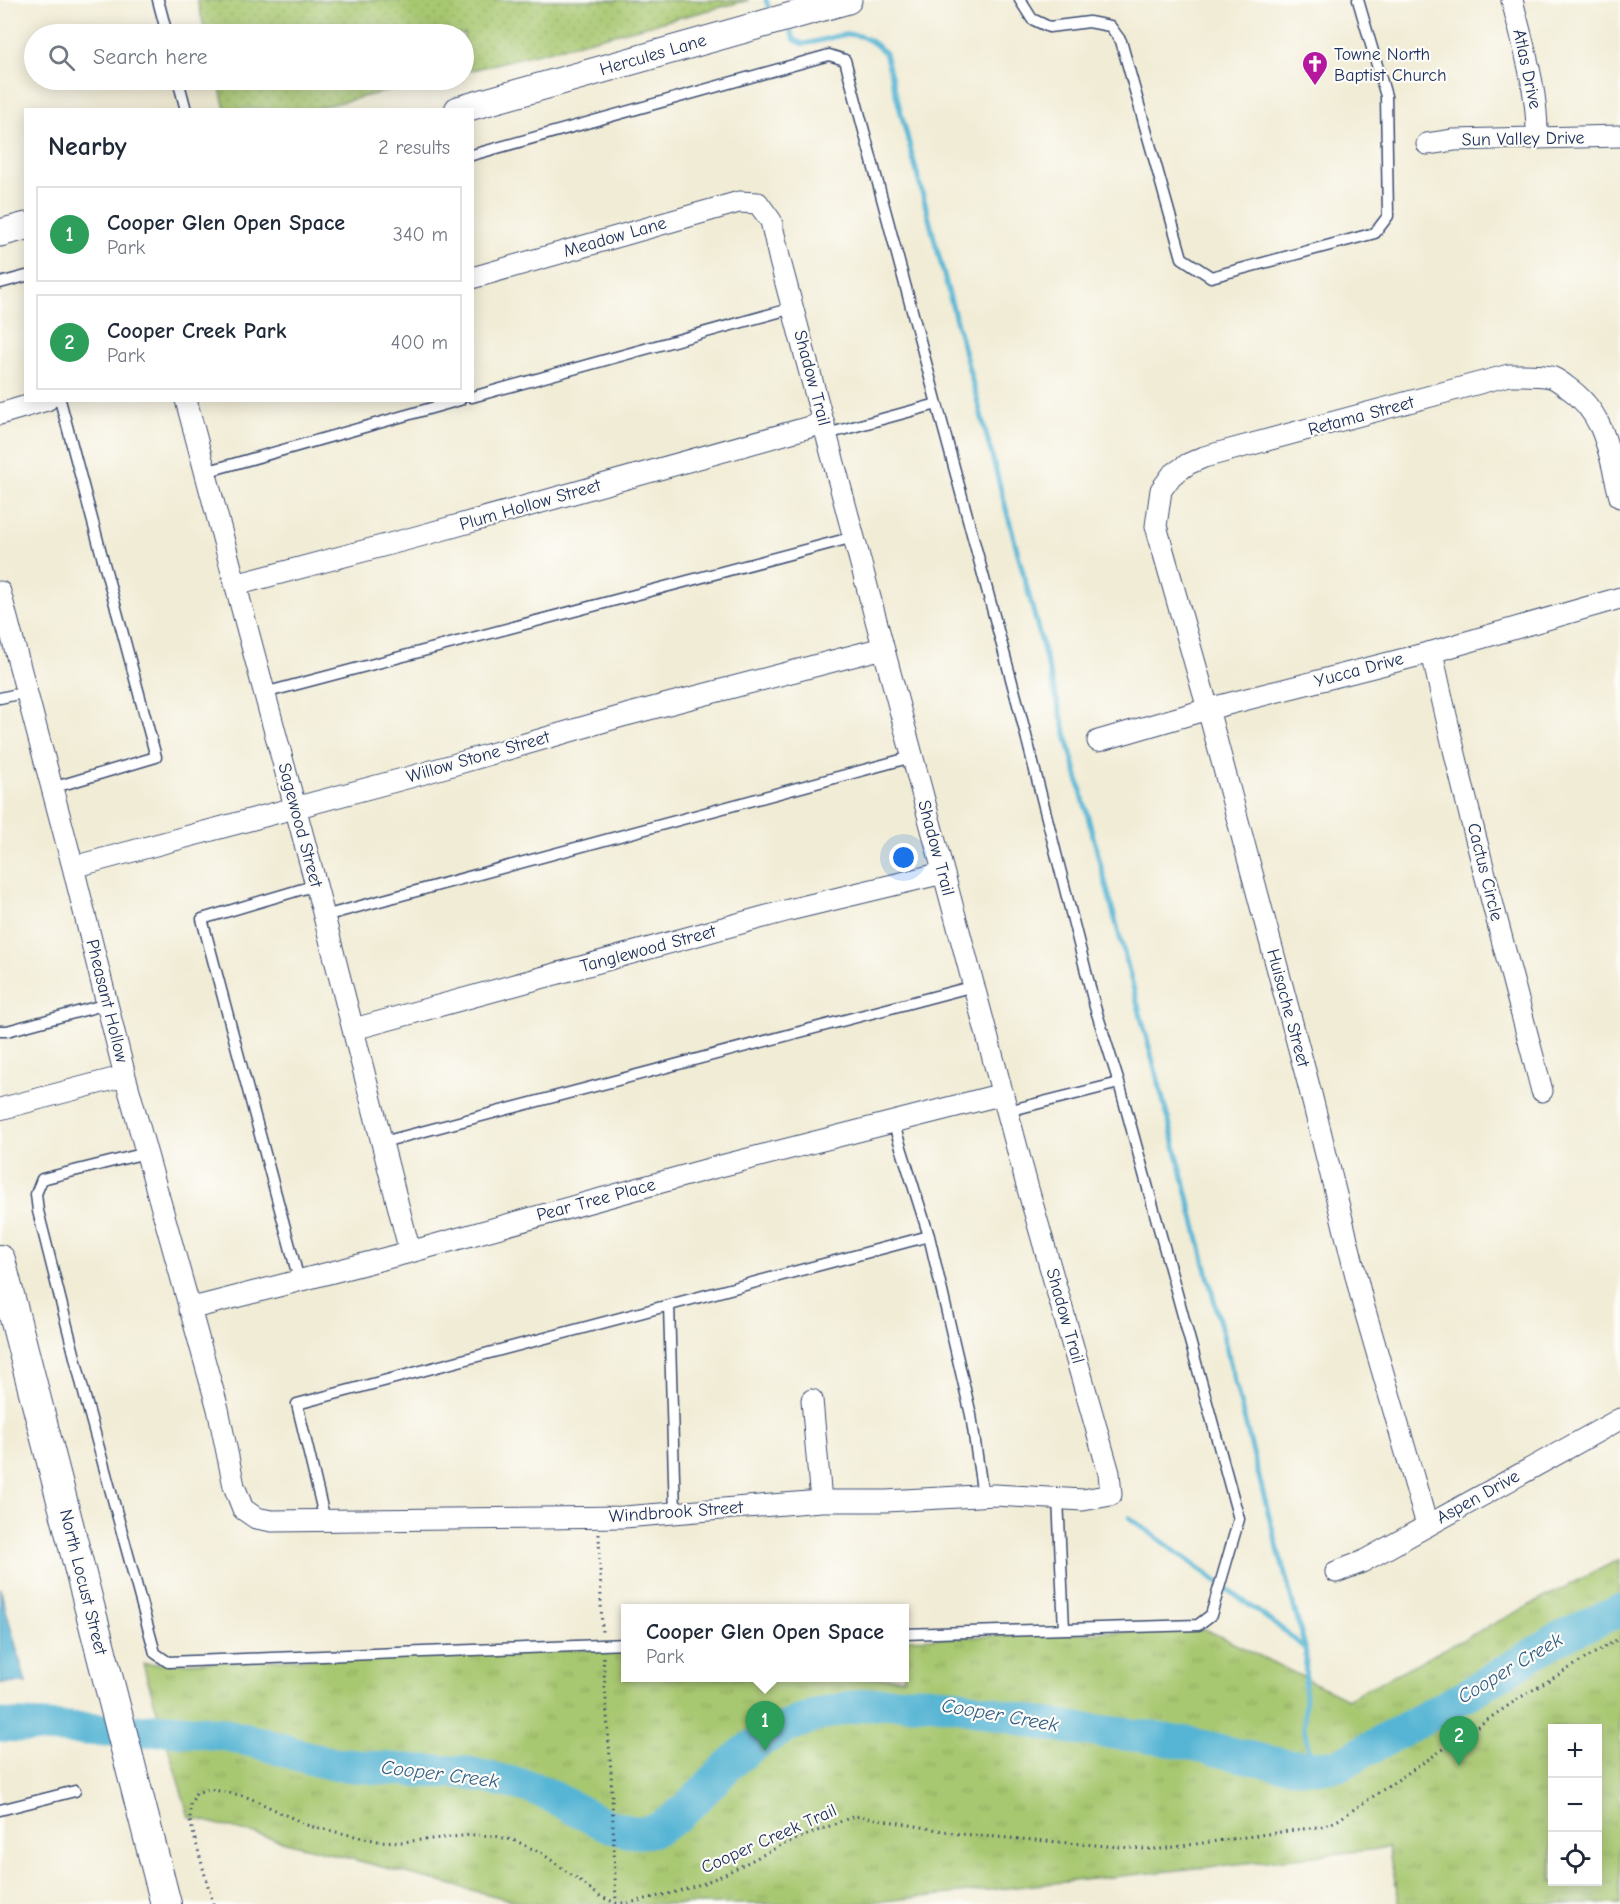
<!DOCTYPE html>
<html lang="en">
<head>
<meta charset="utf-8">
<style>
	body { margin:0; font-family:"Comic Neue",sans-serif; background:#f6f6f7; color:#1f2937 }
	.controls { position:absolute; right:18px; bottom:18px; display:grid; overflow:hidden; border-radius:0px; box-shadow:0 3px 15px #0003 }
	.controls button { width:54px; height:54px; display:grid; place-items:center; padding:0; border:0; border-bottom:2px solid #e0e1e3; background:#fff; color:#1f2937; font:30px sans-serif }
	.you { position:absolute; left:904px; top:858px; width:21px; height:21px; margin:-15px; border:4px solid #fff; border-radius:50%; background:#1a73e8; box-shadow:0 0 0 9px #1a73e833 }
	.badge { display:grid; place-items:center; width:39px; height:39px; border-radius:50%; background:#0f766e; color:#fff; font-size:20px; font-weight:700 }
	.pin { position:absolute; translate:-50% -50px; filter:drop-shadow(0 2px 3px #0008) }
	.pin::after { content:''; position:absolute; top:32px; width:21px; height:18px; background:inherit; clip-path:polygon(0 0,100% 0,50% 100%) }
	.popup { position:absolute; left:621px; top:1604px; width:288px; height:78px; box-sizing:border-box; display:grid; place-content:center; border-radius:0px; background:#fff; filter:drop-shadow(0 2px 4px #0005); font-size:20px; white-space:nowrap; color:#747a83 }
	.popup b { font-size:22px; color:#1f2937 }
	.popup::after { content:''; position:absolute; left:50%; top:100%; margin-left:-12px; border:12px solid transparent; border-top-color:#fff }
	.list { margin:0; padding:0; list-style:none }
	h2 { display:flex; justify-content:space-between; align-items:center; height:78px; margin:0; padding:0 24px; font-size:26px }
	h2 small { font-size:20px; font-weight:400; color:#747a83 }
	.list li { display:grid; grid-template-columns:39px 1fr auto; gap:18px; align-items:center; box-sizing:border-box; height:96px; margin:0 12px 12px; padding:0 12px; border:2px solid #e0e1e3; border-radius:0px }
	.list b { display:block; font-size:22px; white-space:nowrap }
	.list p { margin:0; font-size:20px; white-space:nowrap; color:#747a83 }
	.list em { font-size:20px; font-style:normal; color:#747a83 }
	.icon { flex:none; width:33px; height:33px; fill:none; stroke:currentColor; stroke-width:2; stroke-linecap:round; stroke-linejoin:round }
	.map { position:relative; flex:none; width:1620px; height:1904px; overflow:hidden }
	.search { position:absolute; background:#fff; box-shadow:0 3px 15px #0003; left:24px; top:24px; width:450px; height:66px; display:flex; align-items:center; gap:15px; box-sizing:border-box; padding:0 21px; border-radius:33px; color:#747a83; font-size:22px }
	.panel { position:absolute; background:#fff; box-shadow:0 3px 15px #0003; left:24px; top:108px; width:450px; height:294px; border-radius:0px }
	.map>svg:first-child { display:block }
	.grass { fill:url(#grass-dots); stroke:#617b66; stroke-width:1.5 }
	.park { fill:url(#park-tufts); stroke:#617b66; stroke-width:1.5; fill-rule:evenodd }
	.water { fill:#56b5d4; stroke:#387299; stroke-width:1.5 }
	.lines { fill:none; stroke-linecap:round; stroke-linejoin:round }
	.stream { stroke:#56b5d4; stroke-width:5 }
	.river { stroke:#56b5d4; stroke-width:33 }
	.service-casing { stroke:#3b4b70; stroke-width:13 }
	.minor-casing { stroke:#3b4b70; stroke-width:23 }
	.tertiary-casing { stroke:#3b4b70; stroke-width:29 }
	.secondary-casing { stroke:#3b4b70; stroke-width:32 }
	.path { stroke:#3b4b70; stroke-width:3; stroke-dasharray:1.5 4.5; stroke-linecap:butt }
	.service { stroke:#fff; stroke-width:10 }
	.minor { stroke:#fff; stroke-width:21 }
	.tertiary { stroke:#fff; stroke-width:27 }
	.secondary { stroke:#fff; stroke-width:30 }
	.labels { text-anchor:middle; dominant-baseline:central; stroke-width:4.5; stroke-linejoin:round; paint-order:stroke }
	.poi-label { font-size:18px; fill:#1b2f5e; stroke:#fdfcf7; text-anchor:start }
	.street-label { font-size:18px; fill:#1b2f5e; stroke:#fdfcf7 }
	.water-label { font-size:20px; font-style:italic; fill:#305e87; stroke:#fdfcf7 }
</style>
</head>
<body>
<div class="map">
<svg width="1620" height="1904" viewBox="0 0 1620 1904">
	<defs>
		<pattern id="grass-dots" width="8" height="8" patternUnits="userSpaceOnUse" patternTransform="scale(1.5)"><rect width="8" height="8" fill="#a7c76f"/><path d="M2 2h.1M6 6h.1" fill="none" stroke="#8fab63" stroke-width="1.8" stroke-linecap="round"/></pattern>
		<pattern id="park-tufts" width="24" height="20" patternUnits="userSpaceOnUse" patternTransform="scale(1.5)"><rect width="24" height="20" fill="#a7c76f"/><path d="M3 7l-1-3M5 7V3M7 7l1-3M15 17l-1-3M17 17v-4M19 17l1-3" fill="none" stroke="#8fab63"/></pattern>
	</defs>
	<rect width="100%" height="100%" fill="#fdfcf7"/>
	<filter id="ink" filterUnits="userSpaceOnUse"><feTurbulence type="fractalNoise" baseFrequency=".0167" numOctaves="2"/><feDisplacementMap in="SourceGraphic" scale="12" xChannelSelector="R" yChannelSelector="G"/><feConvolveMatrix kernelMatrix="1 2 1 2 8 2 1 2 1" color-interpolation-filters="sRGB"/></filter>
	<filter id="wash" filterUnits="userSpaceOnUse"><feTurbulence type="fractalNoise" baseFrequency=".008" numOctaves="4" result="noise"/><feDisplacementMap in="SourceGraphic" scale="24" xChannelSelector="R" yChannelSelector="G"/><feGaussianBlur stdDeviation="1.35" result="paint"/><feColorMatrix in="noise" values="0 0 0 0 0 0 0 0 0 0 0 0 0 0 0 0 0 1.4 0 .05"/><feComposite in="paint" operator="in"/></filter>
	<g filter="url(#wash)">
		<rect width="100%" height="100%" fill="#f1ecd5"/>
		<path class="grass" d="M197 0H749L464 72V34H206Z
			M218 80H433L313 109H225Z"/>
		<path class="park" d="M1620 1559V1904H1400L1388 1848 855 1904H526L189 1817 143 1664 625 1648 626 1678H904L905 1639 1205 1629 1347 1699ZM1552 1728H1598V1882H1552Z"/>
		<path class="water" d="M0 1588 26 1683H0Z"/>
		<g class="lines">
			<path class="stream" d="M766 0 768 6
				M791 32 795 40 803 44C839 39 853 21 885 53L1169 1122 1270 1520 1305 1647 1306 1657 1304 1727 1309 1752 1319 1768
				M1130 1518 1286 1632 1304 1648"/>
			<path class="river" d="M0 1725 106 1730
				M140 1731 169 1729 222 1734 260 1743 316 1760 335 1764C363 1767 391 1769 420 1771 436 1772 452 1771 468 1773 478 1775 489 1778 499 1780 511 1783 524 1784 535 1789 569 1801 616 1842 654 1830 677 1823 708 1785 726 1768 775 1720 846 1702 913 1702 958 1701 1000 1716 1044 1724 1092 1732 1140 1734 1187 1743 1237 1753 1288 1773 1339 1765L1468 1694 1559 1638 1620 1610"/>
		</g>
	</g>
	<g filter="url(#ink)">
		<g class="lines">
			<defs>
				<path id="service" d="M158 0 167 34
					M1020 0 1032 19 1049 27 1089 22 1110 26 1121 41 1182 258 1211 277 1375 233 1388 216 1386 96 1358 0
					M178 80 186 110
					M472 155 829 55 845 60 937 404
					M0 283 26 276
					M472 397 793 308
					M827 434 937 404 1020 712 1095 1007 1119 1083 1239 1519 1211 1615 1198 1625 904 1634
					M205 472 460 400
					M264 693 854 537
					M0 698 27 692
					M52 788 156 757 60 400
					M324 916 912 757
					M0 1031H7L107 1004
					M1008 1111 1119 1083
					M383 1142 974 986
					M146 1153 42 1179 36 1194 38 1211 85 1397 155 1653 168 1662 626 1644
					M929 1236 971 1415 983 1496
					M299 1280 202 919 316 885
					M669 1305 675 1513
					M1058 1498 1064 1629
					M325 1520 297 1404 929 1236 893 1122
					M0 1810 75 1791"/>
				<path id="minor" d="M1512 0C1523 45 1538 91 1537 138
					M1427 144 1454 140 1620 136
					M186 400 316 885 410 1252
					M0 414 47 400
					M235 585 416 537 824 423
					M0 592 73 867 125 1076 218 1409 234 1486 243 1509 256 1518 272 1521 624 1517 821 1501H886L995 1495 1083 1500 1111 1495 1109 1473 1028 1189 780 261 771 221 758 203 739 202 472 278
					M1432 652C1463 799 1504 945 1542 1091
					M1098 741 1208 709 1432 652 1620 598
					M73 867 414 776 626 715 883 648
					M354 1029 789 910 943 873
					M0 1109 125 1076
					M189 1309 410 1252 705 1170 1003 1094
					M812 1400 821 1501
					M1427 1525 1363 1304 1310 1090 1208 709 1156 526 1161 490 1172 475 1188 464 1204 457 1509 375C1523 375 1537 374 1551 377 1557 379 1562 383 1567 387 1606 414 1609 454 1620 497
					M1336 1572 1362 1562 1620 1419"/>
				<path id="tertiary" d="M458 110 848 0
					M0 233 26 226"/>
				<path id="secondary" d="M0 1260 166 1904"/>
			</defs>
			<use href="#service" class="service-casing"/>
			<use href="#minor" class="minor-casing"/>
			<use href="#tertiary" class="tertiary-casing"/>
			<use href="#secondary" class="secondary-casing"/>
			<path class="path" d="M599 1534 602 1633
				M603 1657 611 1772 616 1902
				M213 1904 190 1821V1805L196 1793 209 1789 240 1795 250 1798 309 1826 378 1841 401 1842 472 1835 495 1836 516 1841 543 1854 601 1897 616 1903H628L672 1893 704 1883 723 1875 782 1845 852 1817 861 1816 960 1834 1144 1849H1160L1324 1826 1338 1820 1521 1697 1620 1638"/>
			<use href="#service" class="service"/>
			<use href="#minor" class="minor"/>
			<use href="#tertiary" class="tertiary"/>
			<use href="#secondary" class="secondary"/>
		</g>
	</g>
	<defs>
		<symbol id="church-pin" viewBox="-11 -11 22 30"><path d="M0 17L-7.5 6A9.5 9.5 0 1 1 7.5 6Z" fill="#b5179e" stroke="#fdfcf7"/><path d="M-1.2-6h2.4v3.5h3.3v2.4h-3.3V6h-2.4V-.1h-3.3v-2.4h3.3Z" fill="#fff"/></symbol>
	</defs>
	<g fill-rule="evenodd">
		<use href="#church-pin" x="1300" y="49" width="30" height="40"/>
	</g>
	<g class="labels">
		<g class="poi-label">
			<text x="1334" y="54">Towne North<tspan x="1334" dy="21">Baptist Church</tspan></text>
		</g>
		<g class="street-label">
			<text transform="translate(653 55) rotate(-16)">Hercules Lane</text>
			<text transform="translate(1527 69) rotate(78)">Atlas Drive</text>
			<text transform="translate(1523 139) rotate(-1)">Sun Valley Drive</text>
			<text transform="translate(615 237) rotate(-16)">Meadow Lane</text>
			<text transform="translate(812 378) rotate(75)">Shadow Trail</text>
			<text transform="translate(1361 416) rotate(-15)">Retama Street</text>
			<text transform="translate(530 505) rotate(-16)">Plum Hollow Street</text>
			<text transform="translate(1359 670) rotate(-15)">Yucca Drive</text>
			<text transform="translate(478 757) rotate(-16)">Willow Stone Street</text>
			<text transform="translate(300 825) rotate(75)">Sagewood Street</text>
			<text transform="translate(936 848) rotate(75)">Shadow Trail</text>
			<text transform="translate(1485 872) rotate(76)">Cactus Circle</text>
			<text transform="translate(648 949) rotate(-15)">Tanglewood Street</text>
			<text transform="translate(107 1001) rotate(76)">Pheasant Hollow</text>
			<text transform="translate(1288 1008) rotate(75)">Huisache Street</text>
			<text transform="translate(596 1200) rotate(-15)">Pear Tree Place</text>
			<text transform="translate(1065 1316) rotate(74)">Shadow Trail</text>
			<text transform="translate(1478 1497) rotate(-29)">Aspen Drive</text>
			<text transform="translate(676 1512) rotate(-4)">Windbrook Street</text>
			<text transform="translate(83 1582) rotate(76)">North Locust Street</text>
			<text transform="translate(769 1839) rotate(-24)">Cooper Creek Trail</text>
		</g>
		<g class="water-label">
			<text transform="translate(1510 1668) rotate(-31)">Cooper Creek</text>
			<text transform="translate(1000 1715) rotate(10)">Cooper Creek</text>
			<text transform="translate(440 1774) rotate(7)">Cooper Creek</text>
		</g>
	</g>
</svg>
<div class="controls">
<button>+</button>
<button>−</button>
<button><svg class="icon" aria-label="locate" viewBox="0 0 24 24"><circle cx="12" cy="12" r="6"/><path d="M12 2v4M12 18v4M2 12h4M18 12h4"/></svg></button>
</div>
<div class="you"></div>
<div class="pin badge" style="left:765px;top:1751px;background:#2e9e5b">1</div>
<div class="popup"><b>Cooper Glen Open Space</b>Park</div>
<div class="pin badge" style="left:1459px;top:1766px;background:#2e9e5b">2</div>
<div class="search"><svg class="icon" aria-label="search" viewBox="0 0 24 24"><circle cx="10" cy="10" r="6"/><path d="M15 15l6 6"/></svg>Search here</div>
<section class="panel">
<h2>Nearby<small>2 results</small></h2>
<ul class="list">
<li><span class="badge" style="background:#2e9e5b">1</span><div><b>Cooper Glen Open Space</b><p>Park</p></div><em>340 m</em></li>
<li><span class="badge" style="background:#2e9e5b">2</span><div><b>Cooper Creek Park</b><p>Park</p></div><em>400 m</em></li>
</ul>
</section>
</div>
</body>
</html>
